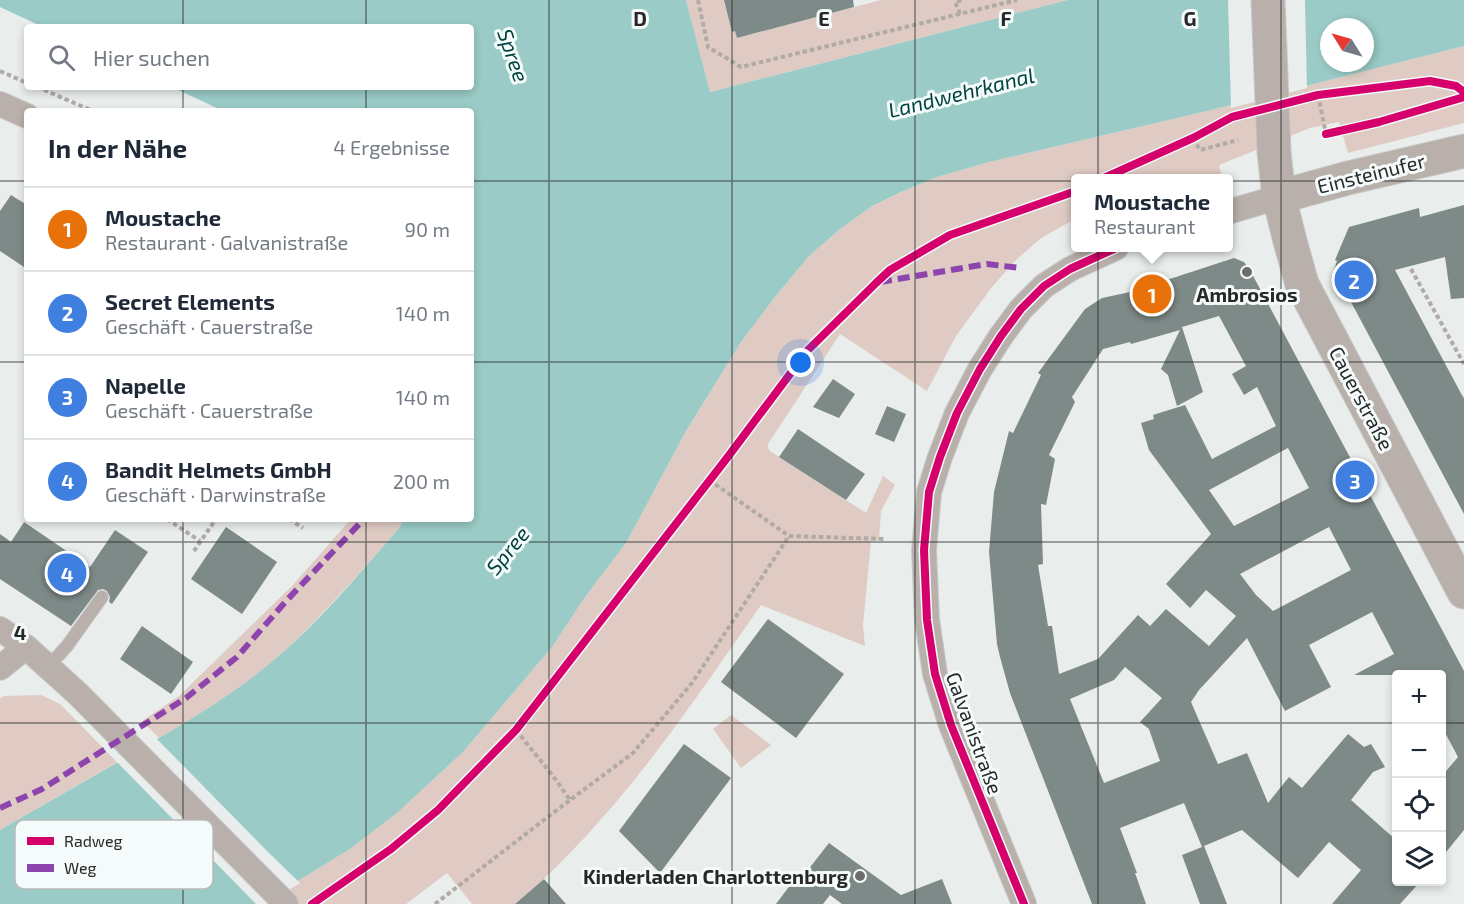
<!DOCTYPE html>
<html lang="de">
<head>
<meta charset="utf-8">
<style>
	body { margin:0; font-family:"Exo 2",sans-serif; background:#f6f6f7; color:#1f2937 }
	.controls { position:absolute; right:18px; bottom:18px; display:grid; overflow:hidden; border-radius:6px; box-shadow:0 3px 9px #0003 }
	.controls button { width:54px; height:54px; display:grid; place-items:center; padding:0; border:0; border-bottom:2px solid #e0e1e3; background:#fff; color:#1f2937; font:30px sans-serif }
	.compass { position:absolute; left:1320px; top:18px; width:54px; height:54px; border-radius:50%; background:#fff; box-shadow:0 3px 9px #0003; rotate:307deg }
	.you { position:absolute; left:801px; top:363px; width:21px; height:21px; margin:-15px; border:4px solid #fff; border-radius:50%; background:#1a73e8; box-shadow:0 0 0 9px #1a73e833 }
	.badge { display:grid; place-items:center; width:39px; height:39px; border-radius:50%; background:#6b6e6d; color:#fff; font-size:20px; font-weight:700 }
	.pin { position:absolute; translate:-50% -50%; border:3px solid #fff; box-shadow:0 2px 6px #0006 }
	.popup { position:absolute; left:1071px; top:174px; width:162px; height:78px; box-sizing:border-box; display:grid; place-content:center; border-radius:6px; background:#fff; filter:drop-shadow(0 2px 4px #0005); font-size:20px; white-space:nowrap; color:#747a83 }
	.popup b { font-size:22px; color:#1f2937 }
	.popup::after { content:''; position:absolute; left:50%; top:100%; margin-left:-12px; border:12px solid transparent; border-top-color:#fff }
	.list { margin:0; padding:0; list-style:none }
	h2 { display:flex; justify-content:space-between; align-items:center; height:78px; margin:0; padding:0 24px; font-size:26px }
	h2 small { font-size:20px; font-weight:400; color:#747a83 }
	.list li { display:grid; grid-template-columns:39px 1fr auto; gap:18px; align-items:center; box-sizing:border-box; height:84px; padding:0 24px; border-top:2px solid #e0e1e3 }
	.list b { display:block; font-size:22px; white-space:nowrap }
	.list p { margin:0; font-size:20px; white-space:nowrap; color:#747a83 }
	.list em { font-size:20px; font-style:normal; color:#747a83 }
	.icon { flex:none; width:33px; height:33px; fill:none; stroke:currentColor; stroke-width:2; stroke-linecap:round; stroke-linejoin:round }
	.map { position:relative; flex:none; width:1464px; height:904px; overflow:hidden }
	.search { position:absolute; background:#fff; box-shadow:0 3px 9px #0003; left:24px; top:24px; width:450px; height:66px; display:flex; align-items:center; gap:15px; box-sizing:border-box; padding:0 21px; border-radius:6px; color:#747a83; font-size:22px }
	.panel { position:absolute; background:#fff; box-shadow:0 3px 9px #0003; left:24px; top:108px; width:450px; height:414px; border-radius:6px }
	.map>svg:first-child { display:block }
	.green { fill:#dfcbc4 }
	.water { fill:#9acbc6; fill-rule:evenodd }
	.pier { fill:#e9edec }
	.building { fill:#7d8a88; fill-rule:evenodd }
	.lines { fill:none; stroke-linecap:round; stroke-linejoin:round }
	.lane-casing { stroke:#c7c9c9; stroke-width:14 }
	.street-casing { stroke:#c7c9c9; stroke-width:26 }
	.secondary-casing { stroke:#c7c9c9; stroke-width:35 }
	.path { stroke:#b1aaa6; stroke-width:4; stroke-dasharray:4.5 3; stroke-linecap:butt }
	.lane { stroke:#bab0ab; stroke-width:12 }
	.street { stroke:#bab0ab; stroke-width:24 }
	.secondary { stroke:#b9afab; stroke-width:33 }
	.quiet { stroke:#8e44ad; stroke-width:6; stroke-dasharray:12 6; stroke-linecap:butt }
	.cycleway-casing { stroke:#f5fbfa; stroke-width:11 }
	.cycleway { stroke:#d6006c; stroke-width:8 }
	.grid { fill:none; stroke:#272929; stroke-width:1.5; stroke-opacity:0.55 }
	.poi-dot { fill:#6b6e6d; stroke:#f5fbfa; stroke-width:2 }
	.labels { text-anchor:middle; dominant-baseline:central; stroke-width:6; stroke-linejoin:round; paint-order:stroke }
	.street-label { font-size:20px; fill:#272929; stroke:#f5fbfa }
	.poi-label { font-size:20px; font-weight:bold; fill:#272929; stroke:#f5fbfa }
	.water-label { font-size:21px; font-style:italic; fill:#00433e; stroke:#f5fbfa }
	.key { fill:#f5fbfa; stroke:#b7bcbb; stroke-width:1.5 }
	.key-label { font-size:16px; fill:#272929 }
	.grid-label { font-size:20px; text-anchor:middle; font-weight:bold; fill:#272929; stroke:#f5fbfa; stroke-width:6; stroke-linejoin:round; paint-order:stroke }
</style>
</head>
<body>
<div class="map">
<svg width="1464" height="904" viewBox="0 0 1464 904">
	<rect width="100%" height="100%" fill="#e9edec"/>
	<path class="green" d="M686 0H724L732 31H735L737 38 881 0H1068L710 92Z
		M1464 46V123L1348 153 1339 122 1310 128 1219 165 1221 174 1211 178H1076L1075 219 1041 238 1016 260 992 287 956 336 927 391 840 334 768 444V448L770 451 866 513 883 476 895 485 881 511 879 540 871 541 863 625 865 646 761 605C699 694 639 784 562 861 548 876 531 890 515 904H472L447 873 406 904H260L350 849 397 813 463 752 486 725 552 647 585 597 626 543 686 431 741 342 775 297 809 256 839 230 872 206 901 192 937 177 989 162 1207 111Z
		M351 519H404L399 528C371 560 343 592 313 623 300 636 287 649 273 661 238 690 199 715 159 738L142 721 179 696 292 586Z
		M41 695 60 704 117 762 0 830V698L4 696Z
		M731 715 771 745 741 768 713 729Z"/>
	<path class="water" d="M0 0H686L710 92 1068 0H1464V46L1207 111 989 162 937 177 901 192 872 206 839 230 809 256 775 297 741 342 686 431 626 543 585 597 552 647 463 752 397 813 350 849 260 904H0V830C43 805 87 780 130 755 180 726 230 697 274 660 320 621 359 574 399 528L404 519H471V111H223L172 87H471V27H43L0 7ZM1329 27H1365V63H1329Z"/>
	<path class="pier" d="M1228 0H1305L1307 88 1231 108Z
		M155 737 268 852 300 883 266 904H256L115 760Z"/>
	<path class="building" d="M724 0H853L854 7 737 38 735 31 732 32Z
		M11 195 27 205V269L0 251V211Z
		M1464 205V298L1451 299 1445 257 1395 270 1464 399V514L1334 270 1337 261 1335 260 1349 227 1419 208 1420 217Z
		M1234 258 1244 262 1251 272 1464 671V830L1442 857V776L1458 757 1442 727V675H1354L1394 654 1372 612 1309 645 1331 687 1285 711 1247 638 1199 690 1191 702 1218 764 1247 753 1268 803 1289 777 1302 788 1348 734 1364 747 1371 744 1385 767 1373 772 1351 800 1396 840V882H1420L1400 904H1332L1361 870 1329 842 1298 878 1242 830 1204 846 1227 904H1200L1182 855 1202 847 1184 803 1120 828 1137 873H1135L1146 904H1092L1010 693 1000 657 997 644 989 552 994 492 1009 431 1013 433 1041 375 1038 373 1085 309 1102 298 1130 292ZM1219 316 1246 366 1232 374 1244 395 1257 387 1276 426 1212 459 1185 405 1153 415 1154 419 1141 423 1149 450 1211 534 1166 584 1190 608 1206 590 1236 616 1209 646 1166 609 1150 626 1138 615 1098 659 1059 674 1052 626H1048L1038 565 1043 564 1041 504 1046 505 1055 459 1049 455 1075 402 1072 397 1103 349 1130 342 1131 344 1180 330 1161 369 1168 375 1177 406 1203 392 1182 327ZM1288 448 1309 488 1234 526 1209 490ZM1329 527 1351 570 1273 611 1256 595 1240 574ZM1125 667 1162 698 1140 722 1149 729 1160 761 1104 783 1070 699 1114 680Z
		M833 379 855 394 839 418 813 407Z
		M887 406 906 414 894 442 875 434Z
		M798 429 865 474 846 500 779 457Z
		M24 522 90 567 115 530 148 552 112 604 109 602 110 597 107 591 103 589 98 590 71 626 0 579V534L11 542Z
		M226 527 277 562 242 614 191 579Z
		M768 619 844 674 796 738 721 682Z
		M142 626 193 662 171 694 120 659Z
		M684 744 731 778 660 873 619 831Z
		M829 843 901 895 942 879 952 904H842L830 895 823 904H776L800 872 804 875Z
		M544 879 566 904H515Z"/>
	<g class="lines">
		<defs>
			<path id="lane" d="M48 667 67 646 102 597"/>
			<path id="street" d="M0 104 27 116
				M1228 212 1279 197
				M0 629 26 647 77 693 286 904
				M0 668 26 647
				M1024 904 951 725 935 674 927 620 924 550 929 492 940 457 957 413 980 369 1001 336 1021 309 1044 286 1070 269 1116 248"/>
			<path id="secondary" d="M1268 0 1274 152 1279 197 1290 241 1302 284 1464 592
				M1279 197 1348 178 1464 151"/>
		</defs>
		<use href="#lane" class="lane-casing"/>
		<use href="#street" class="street-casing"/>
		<use href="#secondary" class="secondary-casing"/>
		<path class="path" d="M698 0 708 47 741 67 1017 0
			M960 14 955 2 964 0
			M0 71 27 83
			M37 87 93 111
			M1318 95 1326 134
			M1193 138 1200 150 1238 140
			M1411 269 1464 364
			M1463 398 1464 397
			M709 480 789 536 884 539
			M167 519 200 541
			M221 519H223
			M289 519 303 528
			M194 551 216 519
			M516 730 553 776 570 800 633 753 692 683 789 536
			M435 904 570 800"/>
		<use href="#lane" class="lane"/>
		<use href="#street" class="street"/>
		<use href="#secondary" class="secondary"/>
		<path class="quiet" d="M880 282 987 264 1020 268
			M0 808 42 789 186 698 237 657 288 599 364 519"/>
		<defs>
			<path id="cycleway" d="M1326 134 1379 122 1464 97
				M1104 178 1193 138 1232 117 1318 95 1430 81 1456 86 1464 92
				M312 904 391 849 438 810 516 730 727 458 808 350 876 283 890 270 950 235 1076 191
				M1024 904 951 725 935 674 927 620 924 550 929 492 940 457 957 413 980 369 1001 336 1021 309 1044 286 1070 269 1116 248"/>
		</defs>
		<use href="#cycleway" class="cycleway-casing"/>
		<use href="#cycleway" class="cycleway"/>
	</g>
	<path class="grid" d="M183 0V27M366 0V27M549 0V904M732 0V904M915 0V904M1098 0V904M1281 0V904M183 87V111M366 87V111M0 181H27M471 181H1464M0 362H27M471 362H1464M183 519V904M366 519V904M0 542H1464M0 723H1396M1442 723H1464"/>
	<g class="poi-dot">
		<circle cx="1247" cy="272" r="6"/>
		<circle cx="860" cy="876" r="6"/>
	</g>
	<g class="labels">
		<g class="street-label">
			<text transform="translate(1371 173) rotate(-14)">Einsteinufer</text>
			<text transform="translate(1362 398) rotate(62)">Cauerstraße</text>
			<text transform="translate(975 733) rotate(70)">Galvanistraße</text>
		</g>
		<g class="poi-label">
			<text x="1247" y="294">Ambrosios</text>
			<text x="848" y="876" text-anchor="end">Kinderladen Charlottenburg</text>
		</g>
		<g class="water-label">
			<text transform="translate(514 55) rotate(71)">Spree</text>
			<text transform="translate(961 92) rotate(-14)">Landwehrkanal</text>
			<text transform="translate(507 550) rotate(-51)">Spree</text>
		</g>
	</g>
	<rect x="15" y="820" width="198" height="69" rx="9" class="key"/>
	<rect x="27" y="837" width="27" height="8" fill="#d6006c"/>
	<rect x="27" y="864" width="27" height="8" fill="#8e44ad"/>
	<g class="key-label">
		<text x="64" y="847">Radweg</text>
		<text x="64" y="874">Weg</text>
	</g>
	<g class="grid-label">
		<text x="640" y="26">D</text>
		<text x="824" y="26">E</text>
		<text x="1006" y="26">F</text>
		<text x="1190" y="26">G</text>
		<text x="20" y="640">4</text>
	</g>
</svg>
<div class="controls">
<button>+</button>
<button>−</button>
<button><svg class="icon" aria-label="locate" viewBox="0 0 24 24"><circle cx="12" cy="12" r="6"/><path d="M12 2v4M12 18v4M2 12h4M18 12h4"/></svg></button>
<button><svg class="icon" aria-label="layers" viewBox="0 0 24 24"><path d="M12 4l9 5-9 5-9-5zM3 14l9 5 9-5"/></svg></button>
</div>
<svg class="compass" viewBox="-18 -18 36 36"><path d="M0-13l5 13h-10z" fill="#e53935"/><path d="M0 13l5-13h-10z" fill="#747a83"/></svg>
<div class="you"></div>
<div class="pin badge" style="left:1152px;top:294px;background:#e8710a">1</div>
<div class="popup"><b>Moustache</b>Restaurant</div>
<div class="pin badge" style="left:1354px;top:280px;background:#3f7fe0">2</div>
<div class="pin badge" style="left:1355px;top:480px;background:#3f7fe0">3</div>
<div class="pin badge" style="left:67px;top:573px;background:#3f7fe0">4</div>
<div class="search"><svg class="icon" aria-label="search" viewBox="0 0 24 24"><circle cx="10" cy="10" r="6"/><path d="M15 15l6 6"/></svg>Hier suchen</div>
<section class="panel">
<h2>In der Nähe<small>4 Ergebnisse</small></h2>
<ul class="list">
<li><span class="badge" style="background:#e8710a">1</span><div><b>Moustache</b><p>Restaurant · Galvanistraße</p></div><em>90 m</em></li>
<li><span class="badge" style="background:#3f7fe0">2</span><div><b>Secret Elements</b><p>Geschäft · Cauerstraße</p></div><em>140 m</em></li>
<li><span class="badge" style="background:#3f7fe0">3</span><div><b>Napelle</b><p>Geschäft · Cauerstraße</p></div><em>140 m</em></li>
<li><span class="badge" style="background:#3f7fe0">4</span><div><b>Bandit Helmets GmbH</b><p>Geschäft · Darwinstraße</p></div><em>200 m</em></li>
</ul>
</section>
</div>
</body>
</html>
